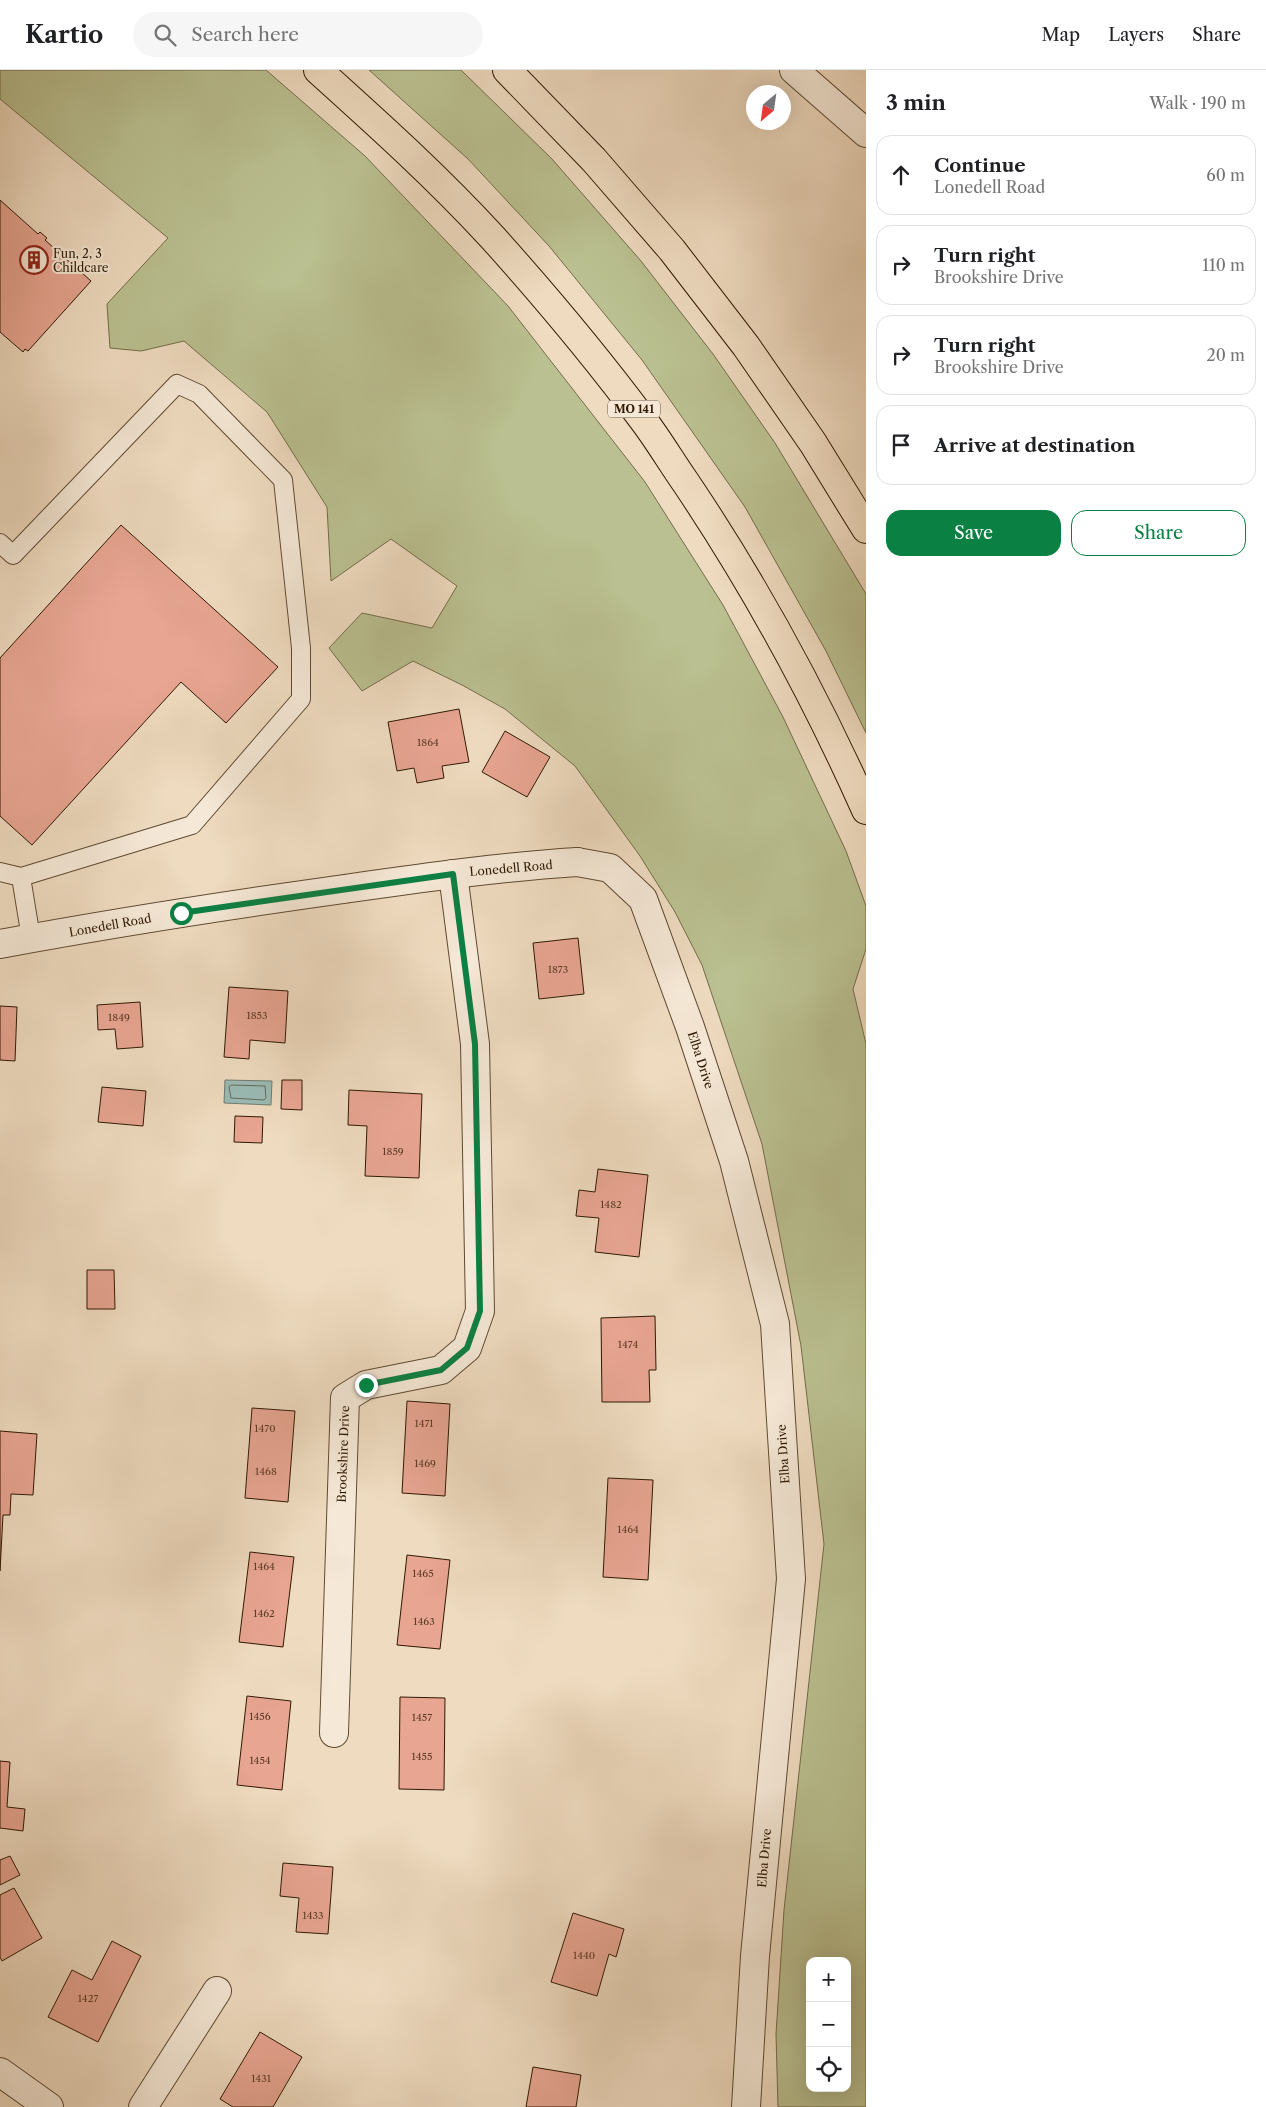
<!DOCTYPE html>
<html lang="en">
<head>
<meta charset="utf-8">
<style>
	body { margin:0; font-family:"Libre Caslon Text",serif; background:#f6f6f6; color:#202124 }
	.controls { position:absolute; right:15px; bottom:15px; display:grid; overflow:hidden; border-radius:10px; box-shadow:0 5px 20px #0002 }
	.controls button { width:45px; height:45px; display:grid; place-items:center; padding:0; border:0; border-bottom:1px solid #e0e0e0; background:#fff; color:#202124; font:25px sans-serif }
	.compass { position:absolute; left:746px; top:15px; width:45px; height:45px; border-radius:50%; background:#fff; box-shadow:0 5px 20px #0002; rotate:209deg }
	.stop { position:absolute; width:15px; height:15px; margin:-11px; border:4px solid #0b8043; border-radius:50%; background:#fff }
	.stop.end { background:#0b8043; border-color:#fff; box-shadow:0 1px 5px #0008 }
	.list { margin:0; padding:0; list-style:none }
	h2 { display:flex; justify-content:space-between; align-items:center; height:65px; margin:0; padding:0 20px; font-size:21px }
	h2 small { font-size:16px; font-weight:400; color:#757577 }
	.list li { display:grid; grid-template-columns:32px 1fr auto; gap:15px; align-items:center; box-sizing:border-box; height:80px; margin:0 10px 10px; padding:0 10px; border:1px solid #e0e0e0; border-radius:15px }
	.list b { display:block; font-size:19px; white-space:nowrap }
	.list p { margin:0; font-size:16px; white-space:nowrap; color:#757577 }
	.list em { font-size:16px; font-style:normal; color:#757577 }
	.actions { display:flex; gap:10px; padding:15px 20px }
	.actions a { flex:1; padding:11px 0; border:1px solid #0b8043; border-radius:15px; text-align:center; font-size:18px; color:#0b8043 }
	.actions .main { background:#0b8043; color:#fff }
	.icon { flex:none; width:28px; height:28px; fill:none; stroke:currentColor; stroke-width:2; stroke-linecap:round; stroke-linejoin:round }
	.map { position:relative; flex:none; width:866px; height:2037px; overflow:hidden }
	header { display:flex; align-items:center; gap:30px; box-sizing:border-box; height:70px; padding:0 25px; background:#fff; border-bottom:1px solid #e0e0e0 }
	header strong { font-size:24px }
	nav { display:flex; gap:28px; margin-inline-start:auto; font-size:18px }
	.search { width:350px; height:45px; background:#f6f6f6; display:flex; align-items:center; gap:12px; box-sizing:border-box; padding:0 18px; border-radius:28px; color:#757577; font-size:19px }
	main { display:flex }
	aside { flex:1; background:#fff }
	.map>svg:first-child { display:block }
	.green { fill:#bac091; stroke:#746c4a; fill-rule:evenodd }
	.water { fill:#9abbb6; stroke:#6f7a6e }
	.lines { fill:none; stroke-linecap:round; stroke-linejoin:round }
	.shore { stroke:#646a5c; stroke-width:1 }
	.building { fill:#e8a592; stroke:#2f1902 }
	.service-casing { stroke:#5f4a32; stroke-width:20 }
	.minor-casing { stroke:#5f4a32; stroke-width:30 }
	.tertiary-casing { stroke:#5f4a32; stroke-width:30 }
	.trunk-casing { stroke:#2f1902; stroke-width:30 }
	.service { stroke:#f5e8d6; stroke-width:18 }
	.minor { stroke:#f5e8d6; stroke-width:28 }
	.tertiary { stroke:#f5e8d6; stroke-width:28 }
	.trunk { stroke:#efdbc0; stroke-width:28 }
	.route { stroke:#0b8043; stroke-width:6 }
	.labels { text-anchor:middle; dominant-baseline:central; stroke-width:4; stroke-linejoin:round; paint-order:stroke }
	.number-label { font-size:10px; fill:#5d3c26 }
	.shield { fill:#f5e8d6; stroke:#6a5742; stroke-width:1 }
	.shield-label { font-size:11px; font-weight:bold; fill:#2f1902 }
	.poi-label { font-size:12px; fill:#2f1902; stroke:#f5e8d6; text-anchor:start }
	.street-label { font-size:12px; fill:#2f1902; stroke:#f5e8d6 }
</style>
</head>
<body>
<header>
<strong>Kartio</strong>
<div class="search"><svg class="icon" aria-label="search" viewBox="0 0 24 24"><circle cx="10" cy="10" r="6"/><path d="M15 15l6 6"/></svg>Search here</div>
<nav><a>Map</a><a>Layers</a><a>Share</a></nav>
</header>
<main>
<div class="map">
<svg width="866" height="2037" viewBox="0 0 866 2037">
	<rect width="100%" height="100%" fill="#efdbc0"/>
	<filter id="stains"><feTurbulence type="fractalNoise" baseFrequency=".004" numOctaves="4"/><feColorMatrix values="0 0 0 0 .2 0 0 0 0 .09 0 0 0 0 .02 0 0 0 .5 -.17"/></filter>
	<radialGradient id="worn" r=".72"><stop offset=".6" stop-color="#630" stop-opacity="0"/><stop offset="1" stop-color="#630" stop-opacity=".3"/></radialGradient>
	<path class="green" d="M0 0H266L365 86 508 236 645 412 723 535 783 647 846 781 866 836V879L853 919 866 974V2037H778L776 1964 784 1840 824 1474 801 1276 762 1074 702 895 675 842 640 786 575 696 505 639 462 615 413 591 362 621 329 578 362 543 432 558 457 516 391 469 331 511 327 437 267 342 184 271 141 281 110 278 107 234 168 168 0 29ZM810 1891H847V2018H810Z
		M369 0H461L552 89 641 191 713 284 775 373 866 524V663L826 581 745 437 642 290 549 176 468 89Z"/>
	<path class="water" d="M225 1010 272 1011 271 1035 224 1033Z"/>
	<g class="lines">
		<path class="shore" d="M232 1015 265 1016 266 1028 264 1030 231 1028 229 1017Z"/>
	</g>
	<path class="building" d="M0 130 38 164 40 162 47 168 45 170 91 211 28 281 25 279 23 282 0 262Z
		M121 455 278 597 226 653 181 612 32 775 0 746V588Z
		M459 639 469 692 442 696 444 708 417 713 414 698 397 701 388 652Z
		M505 661 550 687 527 727 482 702Z
		M578 868 584 924 539 929 533 873Z
		M229 917 288 921 285 973 250 970 249 989 224 987Z
		M140 932 143 977 117 979 115 959 98 960 97 935Z
		M0 936 17 937 15 991 0 990Z
		M282 1010H302V1040L281 1039Z
		M102 1017 146 1021 143 1056 98 1052Z
		M349 1020 422 1024 419 1108 365 1106 367 1056 348 1055Z
		M235 1046 263 1047 262 1073 234 1072Z
		M598 1099 648 1105 639 1187 595 1182 599 1148 576 1146 579 1120 595 1122Z
		M87 1200H114L115 1239H87Z
		M655 1246 656 1300H649L650 1332H602L601 1248Z
		M407 1331 450 1334 445 1426 402 1423Z
		M252 1338 295 1341 288 1432 245 1428Z
		M0 1361 37 1364 33 1425 11 1424 10 1445H3L0 1501Z
		M608 1408 653 1410 648 1510 603 1507Z
		M250 1482 294 1487 283 1577 239 1572Z
		M407 1485 450 1490 440 1579 397 1575Z
		M247 1626 291 1631 282 1720 237 1715Z
		M400 1627 445 1628 444 1720 399 1719Z
		M0 1691 10 1692 7 1737 25 1739 23 1761 0 1758Z
		M10 1786 20 1805 0 1815V1790Z
		M283 1793 333 1797 328 1864 296 1862 299 1828 280 1826Z
		M14 1818 42 1868 2 1891 0 1887V1825Z
		M573 1843 624 1859 616 1887 609 1884 597 1926 551 1912Z
		M112 1871 141 1886 98 1972 48 1947 72 1900 92 1910Z
		M260 1962 302 1987 273 2037H233L220 2029Z
		M533 1997 581 2005 576 2037H526Z"/>
	<g class="lines">
		<defs>
			<path id="service" d="M0 473 13 485 177 314 199 324 283 410 301 578V629L192 755 21 807 0 802
				M21 807 31 868"/>
			<path id="minor" d="M577 792 610 798 643 829 690 957 734 1091 775 1254 791 1509 755 1886 746 2037
				M334 1663 345 1328 366 1315 441 1300 467 1278 480 1241 475 974 453 804
				M0 2002 49 2037
				M143 2037 217 1921"/>
			<path id="tertiary" d="M794 0 866 63
				M0 874C114 853 229 835 344 819 422 808 499 797 577 792"/>
			<path id="trunk" d="M318 0C378 54 438 108 493 168 546 227 597 288 644 351 659 371 672 393 686 413 756 517 815 626 866 740
				M507 0 594 90 672 180 746 276 813 373 866 459"/>
		</defs>
		<use href="#service" class="service-casing"/>
		<use href="#minor" class="minor-casing"/>
		<use href="#tertiary" class="tertiary-casing"/>
		<use href="#trunk" class="trunk-casing"/>
		<use href="#service" class="service"/>
		<use href="#minor" class="minor"/>
		<use href="#tertiary" class="tertiary"/>
		<use href="#trunk" class="trunk"/>
	</g>
	<g class="lines">
		<path class="route" d="M181 843 453 804 475 974 480 1241 467 1278 441 1300 366 1315"/>
	</g>
	<defs>
		<symbol id="building-ring" viewBox="-11 -11 22 22"><circle r="9.5" fill="#f5e8d6" stroke="#8f2418" stroke-width="1.5"/><path d="M-4-6H4V6H1V3H-1V6H-4ZM-2.5-4.3h1.7v1.8h-1.7ZM.8-4.3h1.7v1.8H.8ZM-2.5-1h1.7V.8h-1.7ZM.8-1h1.7V.8H.8Z" fill="#8f2418"/></symbol>
	</defs>
	<g fill-rule="evenodd">
		<use href="#building-ring" x="18" y="174" width="32" height="32"/>
	</g>
	<g class="labels">
		<g class="number-label">
			<text x="428" y="672">1864</text>
			<text x="558" y="899">1873</text>
			<text x="257" y="945">1853</text>
			<text x="119" y="947">1849</text>
			<text x="393" y="1081">1859</text>
			<text x="611" y="1134">1482</text>
			<text x="628" y="1274">1474</text>
			<text x="424" y="1353">1471</text>
			<text x="265" y="1358">1470</text>
			<text x="425" y="1393">1469</text>
			<text x="266" y="1401">1468</text>
			<text x="628" y="1459">1464</text>
			<text x="264" y="1496">1464</text>
			<text x="423" y="1503">1465</text>
			<text x="264" y="1543">1462</text>
			<text x="424" y="1551">1463</text>
			<text x="260" y="1646">1456</text>
			<text x="422" y="1647">1457</text>
			<text x="422" y="1686">1455</text>
			<text x="260" y="1690">1454</text>
			<text x="313" y="1845">1433</text>
			<text x="584" y="1885">1440</text>
			<text x="88" y="1928">1427</text>
			<text x="261" y="2008">1431</text>
		</g>
		<rect class="shield" x="608" y="330.5" width="52" height="17" rx="4"/>
		<g class="shield-label">
			<text x="634" y="339">MO 141</text>
		</g>
		<g class="poi-label">
			<text x="53" y="183">Fun, 2, 3<tspan x="53" dy="14">Childcare</tspan></text>
		</g>
		<g class="street-label">
			<text transform="translate(511 798) rotate(-5)">Lonedell Road</text>
			<text transform="translate(110 855) rotate(-10)">Lonedell Road</text>
			<text transform="translate(701 990) rotate(72)">Elba Drive</text>
			<text transform="translate(343 1384) rotate(-88)">Brookshire Drive</text>
			<text transform="translate(783 1384) rotate(-94)">Elba Drive</text>
			<text transform="translate(764 1788) rotate(-85)">Elba Drive</text>
		</g>
	</g>
	<rect width="100%" height="100%" filter="url(#stains)"/>
	<rect width="100%" height="100%" fill="url(#worn)"/>
</svg>
<div class="controls">
<button>+</button>
<button>−</button>
<button><svg class="icon" aria-label="locate" viewBox="0 0 24 24"><circle cx="12" cy="12" r="6"/><path d="M12 2v4M12 18v4M2 12h4M18 12h4"/></svg></button>
</div>
<svg class="compass" viewBox="-18 -18 36 36"><path d="M0-13l5 13h-10z" fill="#e53935"/><path d="M0 13l5-13h-10z" fill="#757577"/></svg>
<div class="stop" style="left:181px;top:843px"></div>
<div class="stop end" style="left:366px;top:1315px"></div>
</div>
<aside>
<h2>3 min<small>Walk · 190 m</small></h2>
<ul class="list">
<li><svg class="icon" aria-label="ahead" viewBox="0 0 24 24"><path d="M12 20V5M6 11l6-6 6 6"/></svg><div><b>Continue</b><p>Lonedell Road</p></div><em>60 m</em></li>
<li><svg class="icon" aria-label="right" viewBox="0 0 24 24"><path d="M7 20v-9h11M14 6l5 5-5 5"/></svg><div><b>Turn right</b><p>Brookshire Drive</p></div><em>110 m</em></li>
<li><svg class="icon" aria-label="right" viewBox="0 0 24 24"><path d="M7 20v-9h11M14 6l5 5-5 5"/></svg><div><b>Turn right</b><p>Brookshire Drive</p></div><em>20 m</em></li>
<li><svg class="icon" aria-label="arrive" viewBox="0 0 24 24"><path d="M6 21V4h12l-3 4 3 4H6"/></svg><div><b>Arrive at destination</b></div></li>
</ul>
<div class="actions"><a class="main">Save</a><a>Share</a></div>
</aside>
</main>
</body>
</html>
